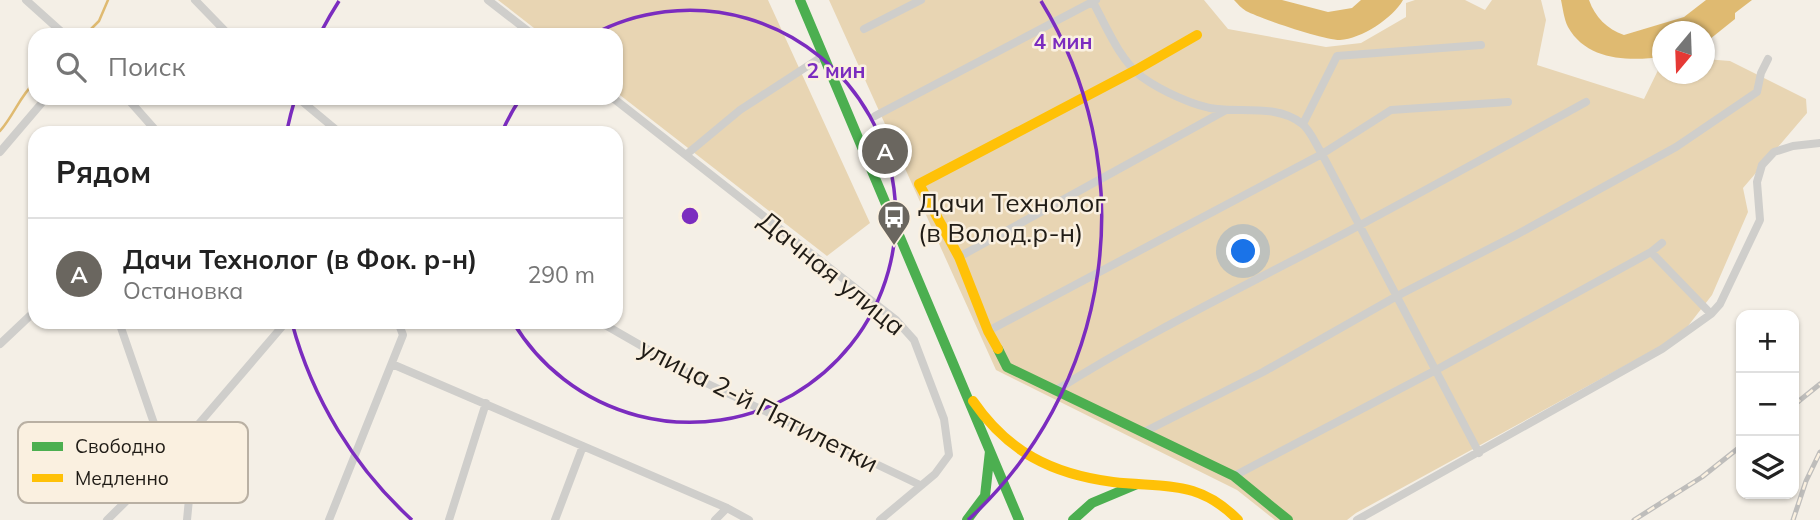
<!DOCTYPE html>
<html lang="ru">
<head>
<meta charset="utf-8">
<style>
	body { margin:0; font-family:Mulish,sans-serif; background:#f6f6f6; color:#222 }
	.controls { position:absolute; right:21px; bottom:21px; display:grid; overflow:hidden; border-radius:14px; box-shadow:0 2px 5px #0004 }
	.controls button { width:63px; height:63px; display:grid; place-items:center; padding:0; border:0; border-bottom:2px solid #e0e0e0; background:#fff; color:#222; font:35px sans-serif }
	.compass { position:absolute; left:1652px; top:21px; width:63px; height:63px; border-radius:50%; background:#fff; box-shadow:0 2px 5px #0004; rotate:199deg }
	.you { position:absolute; left:1244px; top:252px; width:24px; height:24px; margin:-18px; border:5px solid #fff; border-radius:50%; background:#1a73e8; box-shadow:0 0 0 10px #1a73e833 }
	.badge { display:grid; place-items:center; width:46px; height:46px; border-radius:50%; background:#6a665f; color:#fff; font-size:23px; font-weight:700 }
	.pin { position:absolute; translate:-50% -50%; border:4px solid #fff; box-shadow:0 2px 7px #0006 }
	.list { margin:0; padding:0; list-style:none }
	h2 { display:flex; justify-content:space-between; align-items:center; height:91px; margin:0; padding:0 28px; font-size:30px }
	h2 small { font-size:23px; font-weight:400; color:#767676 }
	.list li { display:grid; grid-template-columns:46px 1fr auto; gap:21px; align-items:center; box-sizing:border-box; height:112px; padding:0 28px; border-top:2px solid #e0e0e0 }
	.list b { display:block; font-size:26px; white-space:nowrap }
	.list p { margin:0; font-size:23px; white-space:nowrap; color:#767676 }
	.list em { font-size:23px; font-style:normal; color:#767676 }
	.icon { flex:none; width:38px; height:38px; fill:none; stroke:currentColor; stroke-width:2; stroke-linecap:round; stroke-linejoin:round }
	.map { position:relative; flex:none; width:1820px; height:520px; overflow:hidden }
	.search { position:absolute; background:#fff; box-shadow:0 2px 5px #0004; left:28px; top:28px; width:595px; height:77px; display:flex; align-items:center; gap:18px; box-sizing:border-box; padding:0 24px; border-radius:21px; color:#767676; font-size:26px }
	.panel { position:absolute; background:#fff; box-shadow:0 2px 5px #0004; left:28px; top:126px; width:595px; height:203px; border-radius:21px }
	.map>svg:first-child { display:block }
	.green { fill:#e8d5b3 }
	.water { fill:#dfba71 }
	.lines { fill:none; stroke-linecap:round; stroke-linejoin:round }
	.stream { stroke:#dfba71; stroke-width:2.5 }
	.street { stroke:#cfcecb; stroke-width:8 }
	.fast { stroke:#4caf50; stroke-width:10 }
	.slow { stroke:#ffc107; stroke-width:10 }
	.rail-casing { stroke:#bebdbb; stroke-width:5 }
	.rail { stroke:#faf0e0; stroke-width:2.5; stroke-dasharray:8; stroke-linecap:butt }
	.ring { fill:none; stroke:#7b2cbf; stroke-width:3.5 }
	.labels { text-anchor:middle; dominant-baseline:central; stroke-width:5; stroke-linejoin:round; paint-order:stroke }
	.poi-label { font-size:26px; fill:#201c16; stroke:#faf0e0; text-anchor:start }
	.street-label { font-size:26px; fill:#201c16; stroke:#faf0e0 }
	.key { fill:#faf0e0; stroke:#b9b0a3; stroke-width:2 }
	.key-label { font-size:19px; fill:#201c16 }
	.centre { fill:#7b2cbf; stroke:#faf0e0; stroke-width:3.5 }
	.ring-label { font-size:21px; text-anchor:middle; font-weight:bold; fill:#7b2cbf; stroke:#faf0e0; stroke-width:5; stroke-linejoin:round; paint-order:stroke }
</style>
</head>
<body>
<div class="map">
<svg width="1820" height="520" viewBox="0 0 1820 520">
	<rect width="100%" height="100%" fill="#f4efe6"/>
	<path class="green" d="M498 0H768L870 223 827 256 616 92V35H543Z
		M829 0H1204L1228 29 1326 47 1361 43 1406 17V3L1415 0H1465L1485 10 1492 0H1541L1546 20 1537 65 1644 99 1662 62V74H1704L1705 59 1730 61 1806 99 1807 113 1743 188 1748 212 1712 295 1681 335 1356 513 1347 520H1275L1237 490 996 370Z"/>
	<path class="water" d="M1234 0H1282L1328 12 1352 8 1361 0H1403C1393 18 1361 39 1340 40 1323 40 1262 19 1246 11 1241 8 1238 4 1234 0Z
		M1561 0H1589C1595 17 1607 29 1624 35L1684 17 1706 0H1752L1735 13V19L1705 43 1704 32H1662V57C1629 61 1587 61 1568 27 1564 19 1563 9 1561 0Z"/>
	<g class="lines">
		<path class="stream" d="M85 35 99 21 108 0
			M0 131C14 115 20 96 35 82"/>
		<path class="street" d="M26 0 65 35
			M195 0 229 35
			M488 0 533 35
			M1092 0C1106 26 1119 59 1142 77 1160 90 1195 107 1217 109 1244 112 1278 105 1301 123 1310 129 1316 145 1322 154L1479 453
			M864 29 921 0
			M127 98 158 133
			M298 98 340 133
			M613 98 896 320 914 340 944 419 949 455 935 474 880 520
			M875 116 1096 0
			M1303 124 1337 56 1481 45
			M0 152 46 98
			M687 154 740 110 823 56
			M1651 252 1711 314
			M959 257 1226 110
			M119 322 167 461 189 499 187 520
			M600 322 706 383 920 485
			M988 331 1322 154 1391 110 1508 102
			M0 344 35 311
			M392 364 727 508 749 520
			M1055 391C1137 339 1225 296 1311 251 1403 203 1495 152 1586 102
			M1142 433 1263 372 1397 296 1516 235 1676 147 1757 92 1761 73 1768 59
			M1234 476 1436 370 1651 252 1662 243
			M107 520 167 461 286 322
			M329 520 403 335 398 322
			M449 520 486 403
			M555 520 583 446
			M715 520 727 508
			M1357 520 1662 349 1711 314 1720 304 1760 220 1757 182 1762 165 1774 152 1793 146 1820 143"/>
		<path class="fast" d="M800 0 1019 520
			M998 349 1007 367 1234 476 1288 520
			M967 520 985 496 990 451
			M1073 520 1092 503 1135 485"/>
		<path class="slow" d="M998 349 988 331 959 257 919 184 1136 70 1197 35
			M973 401C1008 452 1052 474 1113 482 1165 488 1198 479 1238 520"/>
		<defs>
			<path id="rail" d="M1794 405 1820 384
				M1634 520 1702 477 1741 446
				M1793 520 1806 481 1820 452"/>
		</defs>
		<use href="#rail" class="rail-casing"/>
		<use href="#rail" class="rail"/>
	</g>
	<g class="ring">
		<path d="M502 132A206 206 0 0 1 520 99M592 35A206 206 0 1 1 513 322"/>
		<path d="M412 520A412 412 0 0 1 292 323M287 130A412 412 0 0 1 295 99M321 32A412 412 0 0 1 339 1M1041 1A412 412 0 0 1 968 520"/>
	</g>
	<defs>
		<symbol id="bus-pin" viewBox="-11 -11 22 30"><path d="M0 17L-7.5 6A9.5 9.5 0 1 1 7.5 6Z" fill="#6a665f" stroke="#faf0e0"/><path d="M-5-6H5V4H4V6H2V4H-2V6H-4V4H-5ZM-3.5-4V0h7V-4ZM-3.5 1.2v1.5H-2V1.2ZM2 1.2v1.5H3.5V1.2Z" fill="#fff"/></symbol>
	</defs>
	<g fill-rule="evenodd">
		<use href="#bus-pin" x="875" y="198" width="38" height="52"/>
	</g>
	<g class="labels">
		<g class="poi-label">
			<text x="918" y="202">Дачи Технолог<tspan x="918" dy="30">(в Волод.р-н)</tspan></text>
		</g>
		<g class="street-label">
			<text transform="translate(832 273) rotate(39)">Дачная улица</text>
			<text transform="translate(759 405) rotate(27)">улица 2-й Пятилетки</text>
		</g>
	</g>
	<rect x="18" y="422" width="230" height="81" rx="10" class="key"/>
	<rect x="32" y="442" width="31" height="9" fill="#4caf50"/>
	<rect x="32" y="474" width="31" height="8" fill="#ffc107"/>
	<g class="key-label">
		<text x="75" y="453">Свободно</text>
		<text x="75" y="485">Медленно</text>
	</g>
	<circle cx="690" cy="216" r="10" class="centre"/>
	<g class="ring-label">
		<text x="1063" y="49">4 мин</text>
		<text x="836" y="78">2 мин</text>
	</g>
</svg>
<div class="controls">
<button>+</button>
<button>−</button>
<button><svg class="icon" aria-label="layers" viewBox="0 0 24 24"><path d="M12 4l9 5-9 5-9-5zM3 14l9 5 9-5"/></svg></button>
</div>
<svg class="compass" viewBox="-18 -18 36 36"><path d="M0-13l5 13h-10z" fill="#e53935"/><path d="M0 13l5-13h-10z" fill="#767676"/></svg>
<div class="you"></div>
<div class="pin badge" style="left:885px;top:151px">A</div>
<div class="search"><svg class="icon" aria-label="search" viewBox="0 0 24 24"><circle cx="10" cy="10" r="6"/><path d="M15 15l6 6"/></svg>Поиск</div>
<section class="panel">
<h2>Рядом<small></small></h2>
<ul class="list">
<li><span class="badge">A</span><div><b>Дачи Технолог (в Фок. р-н)</b><p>Остановка</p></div><em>290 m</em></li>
</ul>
</section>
</div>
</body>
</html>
